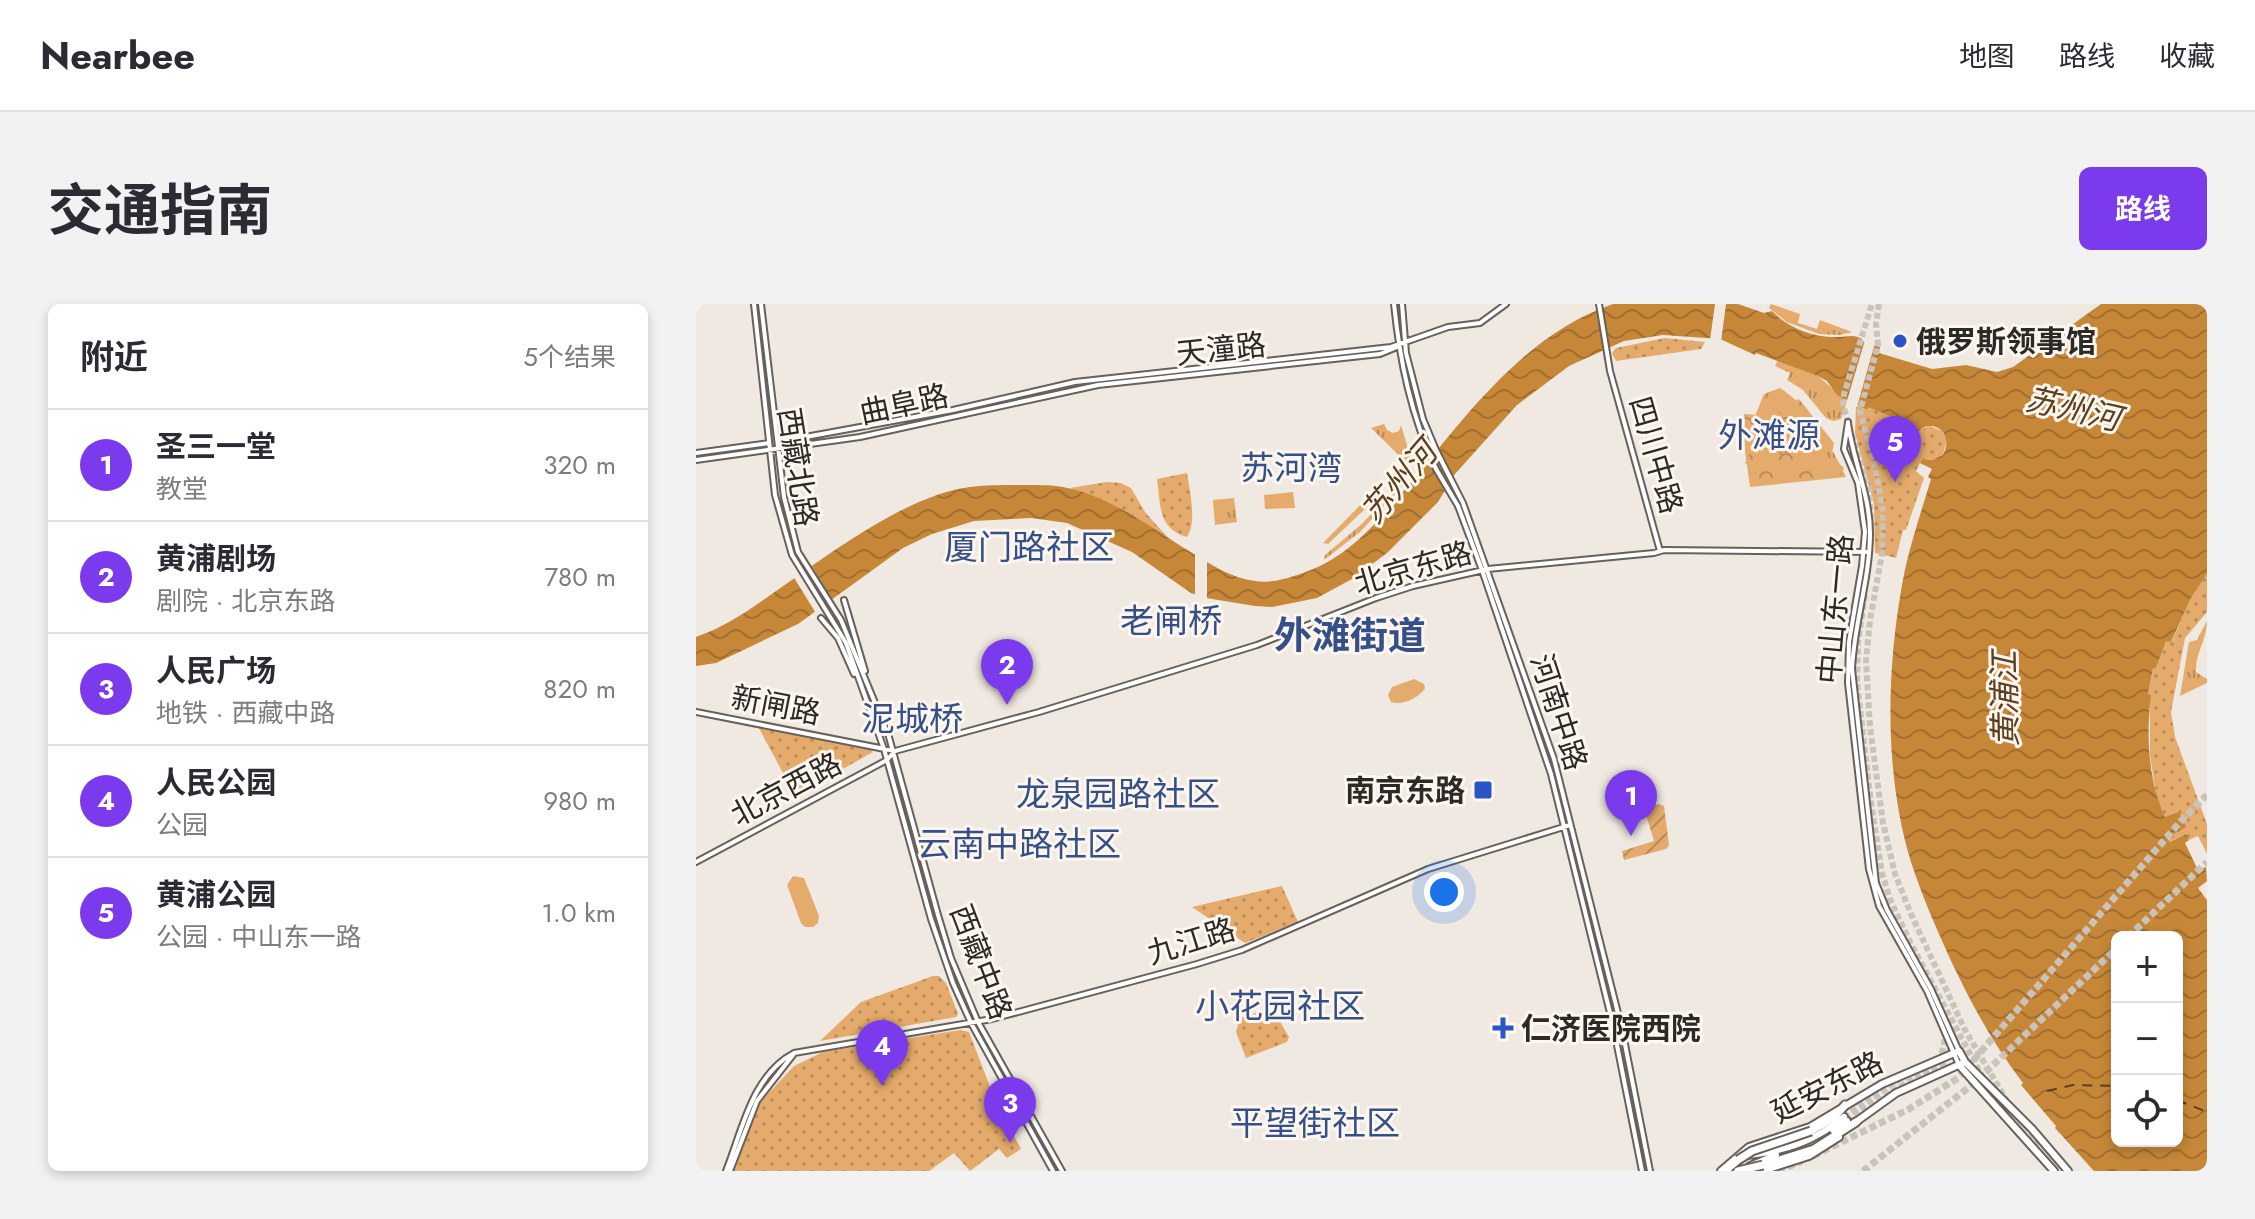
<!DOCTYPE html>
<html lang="zh">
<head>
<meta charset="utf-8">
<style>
	body { margin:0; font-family:Jost,"Noto Sans SC",sans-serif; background:#f2f2f3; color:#2b2b33 }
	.controls { position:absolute; right:24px; bottom:24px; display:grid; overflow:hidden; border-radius:12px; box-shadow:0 4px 12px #0003 }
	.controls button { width:72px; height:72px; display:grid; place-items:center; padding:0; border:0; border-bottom:2px solid #e1e1e2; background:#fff; color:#2b2b33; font:40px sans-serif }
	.you { position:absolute; left:748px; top:588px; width:28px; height:28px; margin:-20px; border:6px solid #fff; border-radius:50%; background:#1a73e8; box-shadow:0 0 0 12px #1a73e833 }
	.badge { display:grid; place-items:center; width:52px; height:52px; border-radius:50%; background:#7c3aed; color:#fff; font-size:26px; font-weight:700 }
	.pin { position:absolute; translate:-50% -66px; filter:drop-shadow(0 2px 4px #0008) }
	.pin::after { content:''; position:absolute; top:42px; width:28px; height:24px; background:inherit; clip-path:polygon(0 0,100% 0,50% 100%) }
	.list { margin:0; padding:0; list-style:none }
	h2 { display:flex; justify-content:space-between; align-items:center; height:104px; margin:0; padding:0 32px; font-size:34px }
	h2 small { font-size:26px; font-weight:400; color:#7c7c81 }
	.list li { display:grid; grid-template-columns:52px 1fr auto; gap:24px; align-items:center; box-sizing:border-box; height:112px; padding:0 32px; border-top:2px solid #e1e1e2 }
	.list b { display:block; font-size:30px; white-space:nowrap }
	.list p { margin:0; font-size:26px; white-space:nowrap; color:#7c7c81 }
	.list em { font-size:26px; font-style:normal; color:#7c7c81 }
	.icon { flex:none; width:44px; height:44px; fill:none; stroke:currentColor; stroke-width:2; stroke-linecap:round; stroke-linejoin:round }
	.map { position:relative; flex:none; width:1511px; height:867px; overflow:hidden; border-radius:12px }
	header { display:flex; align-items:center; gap:48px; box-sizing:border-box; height:112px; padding:0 40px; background:#fff; border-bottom:2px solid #e1e1e2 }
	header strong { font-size:38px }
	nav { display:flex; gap:44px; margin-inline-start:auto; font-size:28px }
	.intro { display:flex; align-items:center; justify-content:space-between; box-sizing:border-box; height:192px; padding:0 48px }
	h1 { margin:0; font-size:56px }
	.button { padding:20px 36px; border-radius:12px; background:#7c3aed; color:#fff; font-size:28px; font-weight:700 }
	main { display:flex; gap:48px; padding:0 48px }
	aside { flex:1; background:#fff; border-radius:12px; box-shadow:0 4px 12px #0003 }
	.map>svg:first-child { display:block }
	.grass { fill:url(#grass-tufts) }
	.forest { fill:url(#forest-crowns) }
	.park { fill:url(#park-dots) }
	.garden { fill:url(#garden-furrows) }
	.pitch { fill:#e4ab6c }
	.water { fill:url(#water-waves); fill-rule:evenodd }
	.pier { fill:#f0e9e1 }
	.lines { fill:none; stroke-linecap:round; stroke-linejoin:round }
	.ferry { stroke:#5b3f1f; stroke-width:2; stroke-dasharray:10 8; stroke-linecap:butt }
	.primary-tunnel { stroke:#c9c3bc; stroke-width:6; stroke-dasharray:6 3; stroke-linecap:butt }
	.highway-tunnel { stroke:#c9c3bc; stroke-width:7; stroke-dasharray:7 3.5; stroke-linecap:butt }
	.secondary-casing { stroke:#67615b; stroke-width:8 }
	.primary-casing { stroke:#67615b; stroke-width:10 }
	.highway-casing { stroke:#67615b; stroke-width:11 }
	.secondary { stroke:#fff; stroke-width:4 }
	.primary { stroke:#fff; stroke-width:6 }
	.highway { stroke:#fff; stroke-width:7 }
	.secondary-bridge-casing { stroke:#67615b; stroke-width:8; stroke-linecap:butt }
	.highway-bridge-casing { stroke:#67615b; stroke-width:11; stroke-linecap:butt }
	.secondary-bridge { stroke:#fff; stroke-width:4 }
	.highway-bridge { stroke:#fff; stroke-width:7 }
	.poi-dot { fill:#2a56c5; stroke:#fdf6ee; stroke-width:3 }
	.labels { text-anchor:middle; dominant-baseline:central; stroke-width:6; stroke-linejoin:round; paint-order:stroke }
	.poi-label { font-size:30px; font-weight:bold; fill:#2c2a27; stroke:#fdf6ee; text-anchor:start }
	.street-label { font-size:30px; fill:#2c2a27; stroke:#fdf6ee }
	.water-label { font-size:32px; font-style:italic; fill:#5b3f1f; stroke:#fdf6ee }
	.quarter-label { font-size:34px; fill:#354f88; stroke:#fdf6ee }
	.district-label { font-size:38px; font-weight:bold; fill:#354f88; stroke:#fdf6ee }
</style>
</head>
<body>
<header>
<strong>Nearbee</strong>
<nav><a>地图</a><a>路线</a><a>收藏</a></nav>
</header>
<div class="intro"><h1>交通指南</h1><a class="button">路线</a></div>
<main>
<aside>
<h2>附近<small>5个结果</small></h2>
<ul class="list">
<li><span class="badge">1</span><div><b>圣三一堂</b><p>教堂</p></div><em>320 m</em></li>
<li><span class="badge">2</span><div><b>黄浦剧场</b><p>剧院 · 北京东路</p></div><em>780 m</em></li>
<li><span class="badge">3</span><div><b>人民广场</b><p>地铁 · 西藏中路</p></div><em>820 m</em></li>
<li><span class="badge">4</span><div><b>人民公园</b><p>公园</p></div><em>980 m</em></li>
<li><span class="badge">5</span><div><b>黄浦公园</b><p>公园 · 中山东一路</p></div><em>1.0 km</em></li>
</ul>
</aside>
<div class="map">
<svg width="1511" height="867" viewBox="0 0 1511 867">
	<defs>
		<pattern id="grass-tufts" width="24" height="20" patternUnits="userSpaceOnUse" patternTransform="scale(2)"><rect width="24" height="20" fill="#e4ab6c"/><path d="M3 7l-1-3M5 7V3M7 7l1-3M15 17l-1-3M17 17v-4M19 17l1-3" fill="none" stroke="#b98b59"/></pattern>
		<pattern id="forest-crowns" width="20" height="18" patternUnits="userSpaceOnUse" patternTransform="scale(2)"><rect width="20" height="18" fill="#e4ab6c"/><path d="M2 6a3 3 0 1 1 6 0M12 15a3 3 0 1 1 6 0" fill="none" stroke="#b98b59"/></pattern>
		<pattern id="park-dots" width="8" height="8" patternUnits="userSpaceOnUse" patternTransform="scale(2)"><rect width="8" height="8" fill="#e4ab6c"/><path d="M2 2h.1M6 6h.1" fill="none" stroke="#b98b59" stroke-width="1.8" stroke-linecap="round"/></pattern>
		<pattern id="garden-furrows" width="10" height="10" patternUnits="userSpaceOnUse" patternTransform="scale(2)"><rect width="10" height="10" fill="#e4ab6c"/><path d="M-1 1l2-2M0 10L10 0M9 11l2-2" fill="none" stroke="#b98b59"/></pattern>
		<pattern id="water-waves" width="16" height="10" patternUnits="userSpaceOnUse" patternTransform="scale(2)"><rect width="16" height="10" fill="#c78738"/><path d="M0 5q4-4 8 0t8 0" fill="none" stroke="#a26f2f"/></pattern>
	</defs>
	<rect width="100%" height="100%" fill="#f0e9e1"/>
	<path class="grass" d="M1075 0 1104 10 1102 19 1121 25 1124 16 1156 28 1144 31 1123 30 1091 18 1073 4Z
		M1082 56 1122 72 1151 97 1145 115 1137 117 1130 114 1107 86 1091 76 1094 69 1079 62Z
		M1084 84C1115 104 1134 140 1150 173L1054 183 1045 118 1057 117 1068 90Z
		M688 120 691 126 697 129 703 127 705 121 716 158 713 161 675 124Z
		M712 176 664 228 628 256 629 251 667 219 698 184Z
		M680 185 686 189 632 240 627 239Z
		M597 188 599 204 569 205 568 191Z
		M538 194 541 218 519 221 517 196Z
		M1511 317C1511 336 1499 349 1500 368L1511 375V379L1484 392 1493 338 1501 336Z"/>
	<path class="forest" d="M1103 95 1138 139 1137 145 1131 148 1119 136 1117 126 1105 123 1100 117 1091 122C1073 116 1062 129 1052 143L1050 141 1048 110 1062 111 1067 99 1071 108 1079 112 1091 105 1094 99Z
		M1060 143 1067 149 1065 159 1073 169 1077 165 1073 155 1096 146 1109 144 1111 149 1110 158 1114 167 1124 168 1139 155 1148 164 1145 171 1061 180 1059 165 1049 159 1056 144Z"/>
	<path class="park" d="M969 34 1009 38 1005 45 920 57 916 49 920 44Z
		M1160 101 1170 106 1171 102 1216 121 1217 136 1221 127 1234 122 1246 127 1251 135 1247 151 1236 156 1226 155 1220 167 1228 174 1210 226H1207L1200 254 1179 249 1178 200 1159 129Z
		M491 169C494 188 501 218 491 233 461 224 465 201 461 175Z
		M411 178 425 179 435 184 449 208 473 235 418 202 374 184Z
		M1511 270V308L1489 334 1475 408 1479 433 1511 520V550L1502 532 1493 536 1490 530 1474 538 1471 533 1469 513 1461 496 1454 452V392L1452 391 1457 364H1460L1470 337H1476L1495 294Z
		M63 424 174 445 177 448 104 489 96 486Z
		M586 582 602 618 549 639 496 603Z
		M237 672H243L250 679 262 710 260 713 124 737 165 698Z
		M572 705 579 709 593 733 591 738 550 754 540 728 544 714Z
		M264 726 273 728 301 801 325 845 311 854 303 845 274 867 258 849 233 867H36L55 817 65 797 98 762 127 748Z"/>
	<path class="garden" d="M963 500 968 502 973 541 970 545 928 556 926 547 958 537 948 504Z"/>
	<path class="pitch" d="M718 375 728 380 729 384C724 394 705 402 695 398L692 391 696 383Z
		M97 572 108 574 123 612 122 619 117 623H109L105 619 91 581Z"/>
	<path class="water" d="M917 0H1042L1068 9 1076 7C1092 24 1118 34 1142 33 1153 33 1156 30 1166 35V37L1184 43 1183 49 1236 65 1270 61 1301 68 1317 63 1405 0H1511V270L1495 294 1475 338 1470 337 1460 364H1457L1452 390 1455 391C1450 432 1452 476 1469 513L1483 508 1490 523 1471 534 1474 538 1490 530 1493 536 1489 539 1502 566 1510 563 1511 577 1502 584 1511 596V867H1398L1359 824 1360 822 1325 781 1327 779C1299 743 1276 701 1256 659 1241 626 1226 592 1215 558 1189 473 1190 374 1205 287 1211 249 1224 212 1235 175L1232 173 1236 165 1224 159 1226 155 1236 156 1247 151C1261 125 1228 109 1217 136H1213L1216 121 1172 103 1171 106 1141 91 1131 77 1122 72 1060 49 1059 51 1024 35 967 31 928 37 873 62 821 101 759 170 742 198 691 249 656 275 621 294 576 303 559 302 510 294 495 289 436 248 371 219 335 214 278 217 236 230 207 244 102 320 20 359 0 362V333C32 322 56 304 83 285 133 250 213 190 274 183 289 181 306 181 322 181 339 181 360 180 376 185 420 196 460 227 498 250 517 262 536 274 559 277 578 280 600 272 617 265 655 250 686 213 712 182 770 112 827 31 917 0ZM1421 633H1481V837H1421Z"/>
	<path class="pier" d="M1019 0H1030L1025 38 1014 36Z
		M1169 36 1179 39 1161 103 1150 100Z
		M499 249 511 255V298L499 294Z
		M115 261 139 300 121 311 97 272Z"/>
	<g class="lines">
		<path class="ferry" d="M1351 787 1377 781 1421 782
			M1481 796 1511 808"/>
		<path class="primary-tunnel" d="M1183 0 1180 20 1182 41 1164 107 1178 158 1187 208 1186 250 1174 316 1170 357 1174 423 1187 519 1199 570 1215 610 1269 726 1311 797
			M1176 233 1173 186 1147 101 1148 90 1176 0
			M1169 291 1162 339 1161 378 1175 499 1186 569 1194 595 1214 638 1287 774
			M1240 757C1253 743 1248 724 1244 707
			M1292 784 1311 811 1361 867
			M1148 813 1205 774
			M1151 817 1210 779 1247 760 1253 752 1255 738
			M1329 821 1345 840"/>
		<path class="highway-tunnel" d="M1432 633 1511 558
			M1117 852 1213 805 1262 774 1485 517 1511 491
			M1082 867 1106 857
			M1167 867 1277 780 1421 644"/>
		<defs>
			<path id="secondary" d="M58 0 79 191 96 251 150 339 188 445 235 615 257 679 275 719 357 867
				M65 0 88 193 102 248 145 316 193 433 242 611 255 654 282 718 366 867
				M698 0C704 58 715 112 740 165
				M706 0 710 49 727 115 740 146 767 199 858 455 926 725 954 867
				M903 0 914 67 964 247
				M1152 118 1148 145 1162 179 1169 228 1166 262 1153 338 1152 379 1173 565 1183 602 1231 687 1263 761
				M1152 119C1157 157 1174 191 1174 229 1174 275 1158 319 1156 365L1180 579 1191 606 1235 685 1263 747
				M82 138 257 106 379 78 695 43 752 23 784 19 810 0
				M0 149 73 139
				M0 156 164 133 402 81 684 50 701 43
				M762 202 786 266 855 470 917 721 946 867
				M148 296 169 367
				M125 314 142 334 158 370
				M0 408 199 447 343 408 561 341 680 294 717 282 792 265 958 249 968 246 1173 248
				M0 558 191 456 199 447
				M30 867C46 827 56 771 98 749L296 715 501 660 546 646 732 565 874 521
				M34 867 61 797 97 751"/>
			<path id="primary" d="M1263 761 1358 867
				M1157 820 1200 789 1269 758
				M1137 826 1151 817
				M1049 851C1087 848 1118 838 1148 813
				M1054 862 1080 851
				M1025 867 1053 843 1114 823 1186 780 1263 747 1269 758 1336 825 1372 867
				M1066 867 1113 852 1143 833"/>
			<path id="highway" d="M1115 827 1138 814 1149 801
				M1067 861 1118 845 1160 818
				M1029 867 1042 856"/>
		</defs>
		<use href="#secondary" class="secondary-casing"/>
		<use href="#primary" class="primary-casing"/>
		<use href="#highway" class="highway-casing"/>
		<use href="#secondary" class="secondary"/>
		<use href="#primary" class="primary"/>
		<use href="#highway" class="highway"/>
		<defs>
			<path id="secondary-bridge" d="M740 165 762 202"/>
			<path id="highway-bridge" d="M1042 856 1056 847 1115 827
				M1042 867 1067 861"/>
		</defs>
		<use href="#secondary-bridge" class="secondary-bridge-casing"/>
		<use href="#highway-bridge" class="highway-bridge-casing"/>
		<use href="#secondary-bridge" class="secondary-bridge"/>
		<use href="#highway-bridge" class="highway-bridge"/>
	</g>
	<g class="poi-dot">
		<circle cx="1204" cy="37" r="8"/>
		<rect x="777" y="476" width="20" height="20" rx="4"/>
		<path d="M803 712h8v8h8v8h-8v8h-8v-8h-8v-8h8z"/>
	</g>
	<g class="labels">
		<g class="poi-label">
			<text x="1220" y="37">俄罗斯领事馆</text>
			<text x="769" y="486" text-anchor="end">南京东路</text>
			<text x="825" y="724">仁济医院西院</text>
		</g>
		<g class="street-label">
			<text transform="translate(525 45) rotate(-6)">天潼路</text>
			<text transform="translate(208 100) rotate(-12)">曲阜路</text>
			<text transform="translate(960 151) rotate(74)">四川中路</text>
			<text transform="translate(102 163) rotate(81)">西藏北路</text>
			<text transform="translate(717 264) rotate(-16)">北京东路</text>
			<text transform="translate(1139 305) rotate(-85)">中山东一路</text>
			<text transform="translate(80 401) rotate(11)">新闸路</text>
			<text transform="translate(863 408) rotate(72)">河南中路</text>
			<text transform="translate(90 485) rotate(-28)">北京西路</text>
			<text transform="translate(495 637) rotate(-17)">九江路</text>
			<text transform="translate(285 658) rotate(69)">西藏中路</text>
			<text transform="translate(1131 783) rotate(-27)">延安东路</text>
		</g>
		<g class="water-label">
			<text transform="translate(1377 105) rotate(13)">苏州河</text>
			<text transform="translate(703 178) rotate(-49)">苏州河</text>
			<text transform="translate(1309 395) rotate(-91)">黄浦江</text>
		</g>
		<g class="quarter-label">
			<text x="1073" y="131">外滩源</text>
			<text x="595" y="164">苏河湾</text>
			<text x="333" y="243">厦门路社区</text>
			<text x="475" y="317">老闸桥</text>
			<text x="216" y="415">泥城桥</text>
			<text x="422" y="490">龙泉园路社区</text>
			<text x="323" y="540">云南中路社区</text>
			<text x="584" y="702">小花园社区</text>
			<text x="619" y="819">平望街社区</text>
		</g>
		<g class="district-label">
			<text x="654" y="331">外滩街道</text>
		</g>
	</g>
</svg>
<div class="controls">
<button>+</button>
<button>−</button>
<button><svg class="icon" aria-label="locate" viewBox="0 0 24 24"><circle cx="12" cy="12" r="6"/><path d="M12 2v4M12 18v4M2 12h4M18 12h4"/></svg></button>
</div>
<div class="you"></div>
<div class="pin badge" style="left:935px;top:532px">1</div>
<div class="pin badge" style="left:311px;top:401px">2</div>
<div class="pin badge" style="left:314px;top:839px">3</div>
<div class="pin badge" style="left:186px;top:782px">4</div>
<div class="pin badge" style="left:1199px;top:178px">5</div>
</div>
</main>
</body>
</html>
